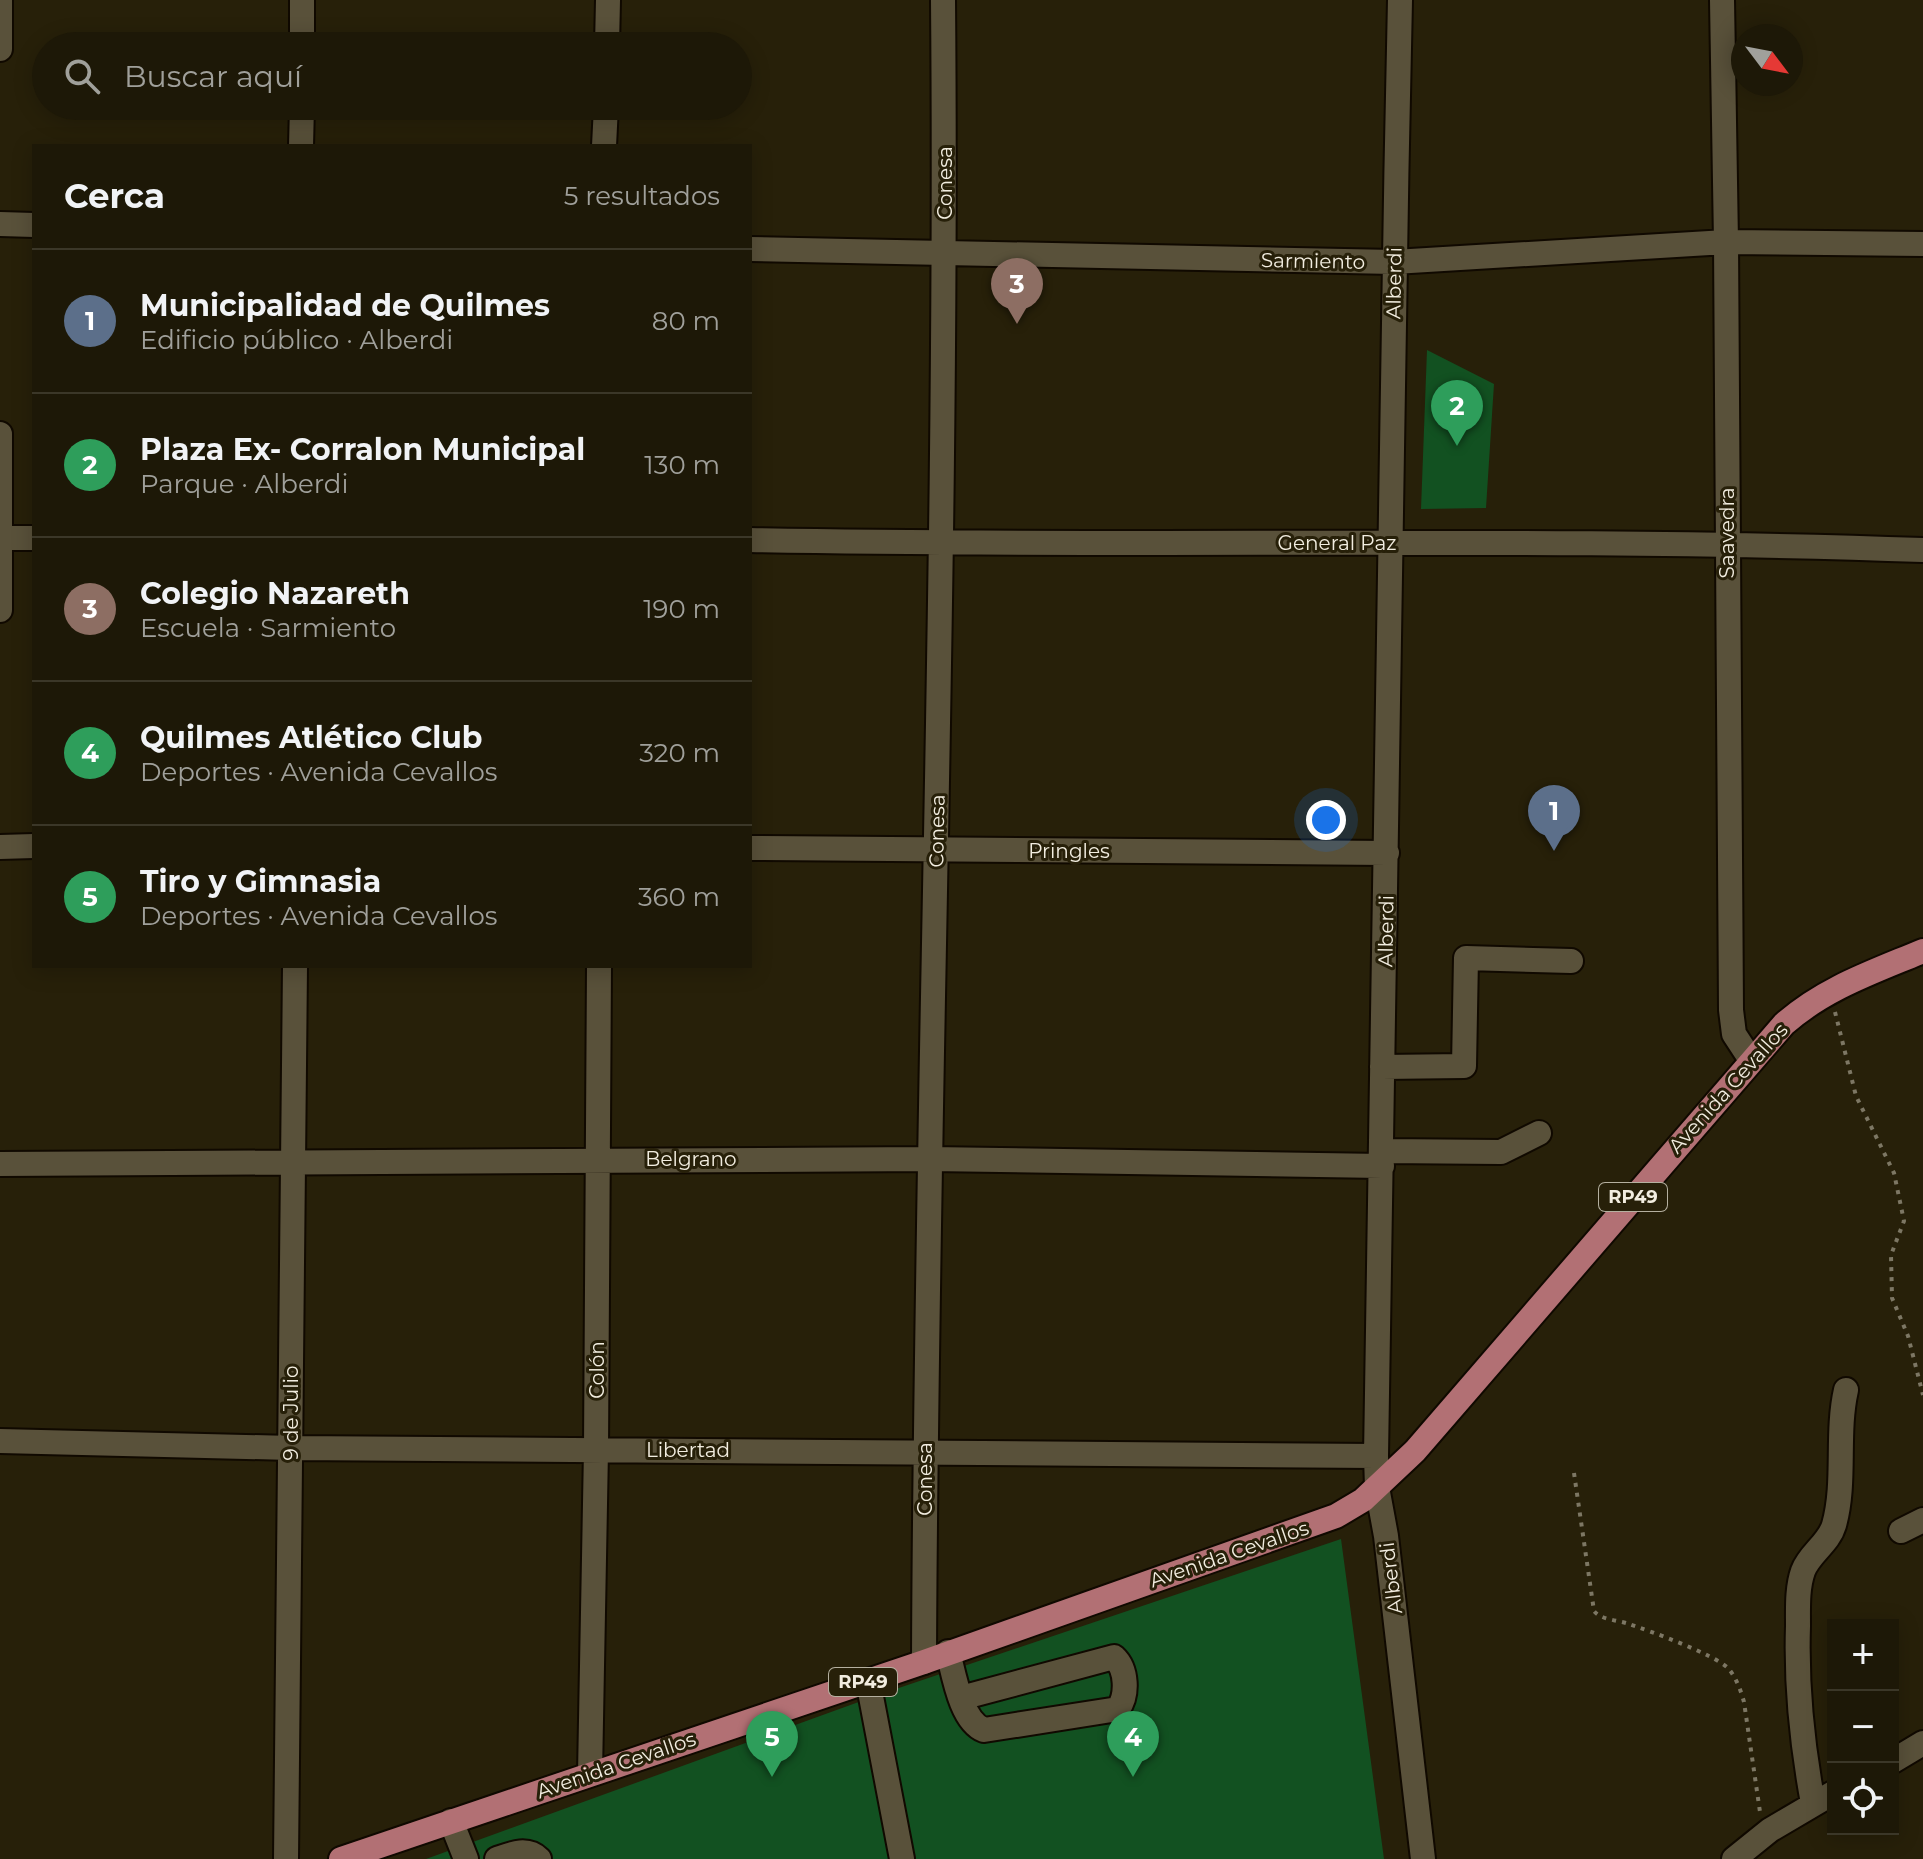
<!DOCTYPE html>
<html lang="es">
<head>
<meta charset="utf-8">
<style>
	body { margin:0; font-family:Montserrat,sans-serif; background:#252111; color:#f1f3f6 }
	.controls { position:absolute; right:24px; bottom:24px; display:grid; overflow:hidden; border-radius:0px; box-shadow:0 4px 20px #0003 }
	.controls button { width:72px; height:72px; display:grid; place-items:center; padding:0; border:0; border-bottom:2px solid #3b3728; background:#1d1807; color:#f1f3f6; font:40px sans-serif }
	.compass { position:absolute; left:1731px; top:24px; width:72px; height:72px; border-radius:50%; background:#1d1807; box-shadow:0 4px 20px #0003; rotate:122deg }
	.you { position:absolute; left:1326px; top:820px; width:28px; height:28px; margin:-20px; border:6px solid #fff; border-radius:50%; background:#1a73e8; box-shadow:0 0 0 12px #1a73e833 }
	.badge { display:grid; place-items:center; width:52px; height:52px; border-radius:50%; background:#ec8cfb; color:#fff; font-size:26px; font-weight:700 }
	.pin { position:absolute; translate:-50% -66px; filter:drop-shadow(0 2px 4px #0008) }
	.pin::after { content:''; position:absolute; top:42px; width:28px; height:24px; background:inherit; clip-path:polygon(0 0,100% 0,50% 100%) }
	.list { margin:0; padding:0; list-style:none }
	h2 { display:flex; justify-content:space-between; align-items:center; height:104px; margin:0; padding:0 32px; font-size:34px }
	h2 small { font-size:26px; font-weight:400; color:#a0a09b }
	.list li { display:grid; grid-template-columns:52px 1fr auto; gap:24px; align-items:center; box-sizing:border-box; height:144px; padding:0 32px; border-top:2px solid #3b3728 }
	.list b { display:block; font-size:30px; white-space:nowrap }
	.list p { margin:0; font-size:26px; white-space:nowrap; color:#a0a09b }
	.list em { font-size:26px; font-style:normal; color:#a0a09b }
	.icon { flex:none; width:44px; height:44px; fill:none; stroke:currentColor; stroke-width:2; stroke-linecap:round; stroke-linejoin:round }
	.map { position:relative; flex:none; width:1923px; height:1859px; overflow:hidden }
	.search { position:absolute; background:#1d1807; box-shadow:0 4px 20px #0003; left:32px; top:32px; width:720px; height:88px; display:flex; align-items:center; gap:20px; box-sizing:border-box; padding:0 28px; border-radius:44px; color:#a0a09b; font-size:30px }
	.panel { position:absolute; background:#1d1807; box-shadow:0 4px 20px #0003; left:32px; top:144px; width:720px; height:824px; border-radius:0px }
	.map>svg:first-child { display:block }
	.green { fill:#125121 }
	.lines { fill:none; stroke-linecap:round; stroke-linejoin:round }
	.minor-casing { stroke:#100900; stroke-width:28 }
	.major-casing { stroke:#100900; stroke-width:28 }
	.path { stroke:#7d7764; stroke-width:4; stroke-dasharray:4 6; stroke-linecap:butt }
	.minor { stroke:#59513a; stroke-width:24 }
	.major { stroke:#b27074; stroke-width:24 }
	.labels { text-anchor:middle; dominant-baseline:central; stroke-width:6; stroke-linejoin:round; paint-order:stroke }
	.shield { fill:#272009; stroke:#b5b0a0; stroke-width:2 }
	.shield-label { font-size:18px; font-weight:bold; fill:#f2ede0 }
	.street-label { font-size:20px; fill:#f2ede0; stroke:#272009 }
</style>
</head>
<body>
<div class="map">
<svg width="1923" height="1859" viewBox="0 0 1923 1859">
	<rect width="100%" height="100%" fill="#272009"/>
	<path class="green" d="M1427 350 1494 384 1486 508 1421 509Z
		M1341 1539 1384 1859H426L878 1695Z"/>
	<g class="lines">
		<defs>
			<path id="minor" d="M1400 0C1389 485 1386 970 1376 1456L1377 1487 1386 1536 1423 1859
				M1722 0 1726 242 1731 1010 1734 1034 1751 1060
				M302 46V0
				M607 46 608 0
				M0 49V0
				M301 146 302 106
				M604 146 606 106
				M0 224 34 225
				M750 249 1394 262 1726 242 1923 244
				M0 434V610
				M0 538H34
				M750 540C1141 548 1532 536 1923 550
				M0 847 34 846
				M750 848 1387 853
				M1382 1067 1464 1066 1466 958 1571 961
				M1383 1151 1501 1152 1539 1133
				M0 1164 930 1159 1382 1166
				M0 1441 291 1448 1376 1456
				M1901 1531 1923 1520
				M948 1652C954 1675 961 1721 984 1730L1118 1709C1128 1695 1127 1669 1114 1657L961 1698
				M924 1662C926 1108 948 554 943 0
				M868 1681 902 1859
				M1893 1761 1923 1743
				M590 1774 596 1450 599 966
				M1813 1803C1802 1744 1796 1686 1798 1626 1798 1608 1797 1588 1803 1571 1809 1554 1829 1543 1834 1525 1846 1482 1836 1434 1846 1390
				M451 1821 466 1859
				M286 1859 295 966
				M497 1859C511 1854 527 1847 539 1859
				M1734 1859 1770 1830 1833 1793"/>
			<path id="major" d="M341 1859 924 1662 1336 1516 1363 1500 1415 1451 1784 1024C1825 988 1873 972 1923 951"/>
		</defs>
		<use href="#minor" class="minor-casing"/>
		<use href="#major" class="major-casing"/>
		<path class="path" d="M1835 1012 1856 1096 1894 1173 1904 1221 1891 1255 1892 1298 1908 1336 1923 1395
			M1574 1473 1594 1611C1601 1620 1618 1620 1629 1624 1650 1631 1713 1654 1728 1668 1736 1677 1741 1691 1744 1702L1760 1812"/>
		<use href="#minor" class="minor"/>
		<use href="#major" class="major"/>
	</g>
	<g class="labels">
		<g class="shield">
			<rect x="1599" y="1183" width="68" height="28" rx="6"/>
			<rect x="829" y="1668" width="68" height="28" rx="6"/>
		</g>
		<g class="shield-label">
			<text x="1633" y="1197">RP49</text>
			<text x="863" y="1682">RP49</text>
		</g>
		<g class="street-label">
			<text transform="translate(945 183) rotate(-90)">Conesa</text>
			<text transform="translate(1313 261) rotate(1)">Sarmiento</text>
			<text transform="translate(1394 283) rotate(-89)">Alberdi</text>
			<text transform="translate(1727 533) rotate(-90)">Saavedra</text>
			<text x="1337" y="543">General Paz</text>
			<text transform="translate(937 831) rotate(-89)">Conesa</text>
			<text x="1069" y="851">Pringles</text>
			<text transform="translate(1386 931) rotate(-89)">Alberdi</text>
			<text transform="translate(1728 1088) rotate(-48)">Avenida Cevallos</text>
			<text x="691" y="1159">Belgrano</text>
			<text transform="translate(597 1370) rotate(-90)">Colón</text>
			<text transform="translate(291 1413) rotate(-90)">9 de Julio</text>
			<text x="688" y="1450">Libertad</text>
			<text transform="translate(925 1479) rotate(-90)">Conesa</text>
			<text transform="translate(1229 1554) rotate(-19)">Avenida Cevallos</text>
			<text transform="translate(1391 1578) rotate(-97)">Alberdi</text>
			<text transform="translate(616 1765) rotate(-19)">Avenida Cevallos</text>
		</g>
	</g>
</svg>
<div class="controls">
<button>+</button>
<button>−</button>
<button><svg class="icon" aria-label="locate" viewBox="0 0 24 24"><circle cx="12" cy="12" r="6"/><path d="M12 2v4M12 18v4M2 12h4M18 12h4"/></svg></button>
</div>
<svg class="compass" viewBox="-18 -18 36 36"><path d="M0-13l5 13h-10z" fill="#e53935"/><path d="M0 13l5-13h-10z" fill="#a0a09b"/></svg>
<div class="you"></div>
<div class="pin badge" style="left:1554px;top:851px;background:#5c6f8a">1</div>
<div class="pin badge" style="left:1457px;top:446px;background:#2e9e5b">2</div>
<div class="pin badge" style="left:1017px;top:324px;background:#8d6e63">3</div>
<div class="pin badge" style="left:1133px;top:1777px;background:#2e9e5b">4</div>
<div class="pin badge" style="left:772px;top:1777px;background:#2e9e5b">5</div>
<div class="search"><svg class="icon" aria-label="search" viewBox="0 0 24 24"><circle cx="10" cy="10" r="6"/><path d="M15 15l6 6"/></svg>Buscar aquí</div>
<section class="panel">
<h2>Cerca<small>5 resultados</small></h2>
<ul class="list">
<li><span class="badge" style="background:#5c6f8a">1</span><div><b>Municipalidad de Quilmes</b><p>Edificio público · Alberdi</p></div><em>80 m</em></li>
<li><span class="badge" style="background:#2e9e5b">2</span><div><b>Plaza Ex- Corralon Municipal</b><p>Parque · Alberdi</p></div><em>130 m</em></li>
<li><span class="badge" style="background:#8d6e63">3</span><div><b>Colegio Nazareth</b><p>Escuela · Sarmiento</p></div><em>190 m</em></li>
<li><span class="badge" style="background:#2e9e5b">4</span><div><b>Quilmes Atlético Club</b><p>Deportes · Avenida Cevallos</p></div><em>320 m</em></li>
<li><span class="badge" style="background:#2e9e5b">5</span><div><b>Tiro y Gimnasia</b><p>Deportes · Avenida Cevallos</p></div><em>360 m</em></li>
</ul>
</section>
</div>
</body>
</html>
